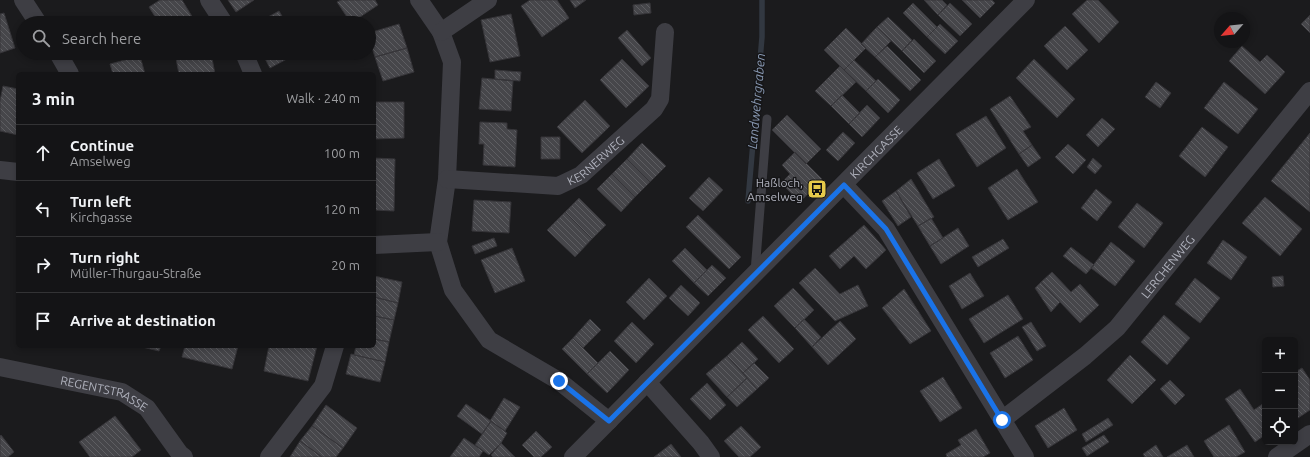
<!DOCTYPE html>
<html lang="en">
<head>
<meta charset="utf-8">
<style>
	body { margin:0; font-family:Ubuntu,sans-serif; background:#212123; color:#f1f3f6 }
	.controls { position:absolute; right:12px; bottom:12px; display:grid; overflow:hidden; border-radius:6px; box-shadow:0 2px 6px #0003 }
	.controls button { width:36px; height:36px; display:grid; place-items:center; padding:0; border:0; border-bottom:1px solid #333335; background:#141416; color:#f1f3f6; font:20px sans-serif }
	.compass { position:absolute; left:1214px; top:12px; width:36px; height:36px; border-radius:50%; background:#141416; box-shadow:0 2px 6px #0003; rotate:242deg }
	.stop { position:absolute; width:12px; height:12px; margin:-9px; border:3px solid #1a73e8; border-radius:50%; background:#fff }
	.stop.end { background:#1a73e8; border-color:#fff; box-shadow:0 1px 4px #0008 }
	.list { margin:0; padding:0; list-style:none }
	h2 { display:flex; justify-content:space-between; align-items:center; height:52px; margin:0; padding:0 16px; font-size:17px }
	h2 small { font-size:13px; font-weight:400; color:#9d9ea1 }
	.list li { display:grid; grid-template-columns:26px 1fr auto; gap:12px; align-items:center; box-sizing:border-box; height:56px; padding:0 16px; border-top:1px solid #333335 }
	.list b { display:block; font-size:15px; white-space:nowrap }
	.list p { margin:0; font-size:13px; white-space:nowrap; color:#9d9ea1 }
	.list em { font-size:13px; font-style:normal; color:#9d9ea1 }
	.icon { flex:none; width:22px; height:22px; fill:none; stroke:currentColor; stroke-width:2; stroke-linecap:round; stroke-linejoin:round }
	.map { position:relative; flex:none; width:1310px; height:457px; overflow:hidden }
	.search { position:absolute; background:#141416; box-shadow:0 2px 6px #0003; left:16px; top:16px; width:360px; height:44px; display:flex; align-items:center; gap:10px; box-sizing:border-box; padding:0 14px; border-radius:22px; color:#9d9ea1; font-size:15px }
	.panel { position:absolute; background:#141416; box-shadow:0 2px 6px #0003; left:16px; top:72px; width:360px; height:276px; border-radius:6px }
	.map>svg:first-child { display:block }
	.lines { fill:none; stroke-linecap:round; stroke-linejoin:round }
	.stream { stroke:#323841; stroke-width:5.5 }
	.building { fill:url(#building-back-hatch); stroke:#363539 }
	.lane { stroke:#3e3e44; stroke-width:9 }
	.street { stroke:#3e3e44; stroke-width:18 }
	.route { stroke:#1a73e8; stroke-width:5 }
	.labels { text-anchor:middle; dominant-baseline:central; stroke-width:3; stroke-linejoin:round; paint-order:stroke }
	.street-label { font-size:12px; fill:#afb1bc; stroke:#161618 }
	.poi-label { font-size:12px; fill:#afb1bc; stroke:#161618; text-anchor:end }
	.water-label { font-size:13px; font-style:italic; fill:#8999b3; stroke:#161618 }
</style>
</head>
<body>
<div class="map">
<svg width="1310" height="457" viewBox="0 0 1310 457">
	<defs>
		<pattern id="building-back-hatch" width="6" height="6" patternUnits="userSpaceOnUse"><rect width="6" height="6" fill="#46464a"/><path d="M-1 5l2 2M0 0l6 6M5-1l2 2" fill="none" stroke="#5e5e62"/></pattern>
	</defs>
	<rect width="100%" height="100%" fill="#1b1b1d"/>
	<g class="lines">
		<path class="stream" d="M748 201 762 37V0"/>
	</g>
	<path class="building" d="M160 0H182L196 23H159L149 7Z
		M228 0H254L236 12Z
		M341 0H375L378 5 351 23 337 2Z
		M530 0H557L569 18 542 37 521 6Z
		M570 0H586L575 8Z
		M924 0H942L947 5 938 15Z
		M962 0H992L995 3 980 18Z
		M1087 0H1098L1119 22 1099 43 1072 14Z
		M650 3 651 13 634 15 633 5Z
		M913 3 937 27 927 37 903 13Z
		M950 3 972 24 960 36 938 15Z
		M279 11 286 23H257Z
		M4 13 15 48 0 53V14Z
		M511 14 520 56 490 62 481 20Z
		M1310 15V33L1301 24Z
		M888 17 912 40 902 51 877 27Z
		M399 24 407 48 375 57 369 38V33Z
		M940 24 958 41 945 54 927 37Z
		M1065 26 1088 50 1067 70 1044 46Z
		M877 27 891 41 875 57 861 44Z
		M846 28 866 48 844 70 824 50Z
		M627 30 651 58 642 66 618 38Z
		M914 39 936 61 924 73 902 51Z
		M887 46 921 80 910 91 875 57Z
		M1242 46 1260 62 1267 55 1285 72 1265 94 1229 61Z
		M407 48 414 72 383 81 375 57Z
		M175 53H211L215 74H179Z
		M262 53H298L270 68Z
		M140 56 145 74H113L110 64Z
		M622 59 649 86 626 108 600 80Z
		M1034 59 1075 99 1057 118 1016 78Z
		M854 60 876 81 866 91 844 70Z
		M840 66 856 82 831 106 815 91Z
		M495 70 521 72 520 81 495 79Z
		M482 78 513 81 511 111 479 109Z
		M878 79 900 100 888 113 866 91Z
		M1156 82 1171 93 1160 108 1145 97Z
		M1224 82 1258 109 1238 134 1204 108Z
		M3 86 18 89V135L0 131V101Z
		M842 95 860 113 849 124 831 106Z
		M1010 96 1031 127 1023 131 1032 145 1019 154 990 109Z
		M585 100 610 126 582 153 557 127Z
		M374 102H404V138L374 139Z
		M867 105 880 118 862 137 849 124Z
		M787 115 821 149 806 164 772 130Z
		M986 116 1006 148 977 167 956 134Z
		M1102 118 1115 129 1098 147 1086 135Z
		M480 122 507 123V129L517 130 515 167 483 165 484 144H479Z
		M1202 127 1228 147 1205 177 1179 156Z
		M843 132 855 143 838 161 826 150Z
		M1310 133V212L1271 181Z
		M541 137H560V159H541Z
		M642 143 666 166 650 182 627 159Z
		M1068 144 1086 160 1073 174 1055 157Z
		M1032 145 1041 158 1028 167 1019 154Z
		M795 152 822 179 800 202 781 183 790 174 782 165Z
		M374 158 395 159 394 211 374 210Z
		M1093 158 1102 166 1095 174 1087 167Z
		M627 159 650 182 635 197 612 174Z
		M939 159 955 186 933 199 917 173Z
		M1017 169 1038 202 1008 220 988 188Z
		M612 174 635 197 621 212 597 189Z
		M709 177 723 190 703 211 689 198Z
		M911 179 934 217 918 226 896 191Z
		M1096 189 1112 202 1097 221 1081 208Z
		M896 191 911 217 898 226 882 201Z
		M1265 197 1302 229 1280 256 1242 223Z
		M579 198 606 225 592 239 565 212Z
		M474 200 511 202 509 233 472 231Z
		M1137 203 1163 223 1144 248 1118 227Z
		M565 212 592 239 575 257 547 230Z
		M698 215 741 257 729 269 686 227Z
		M931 218 943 238 930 246 918 226Z
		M864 225 886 250 866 269 854 256 840 269 829 256Z
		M958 228 969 246 941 264 930 246Z
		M494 238 497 246 475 254 472 246Z
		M1003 239 1009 248 978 267 972 257Z
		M1223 240 1247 257 1231 280 1207 263Z
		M1111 242 1135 261 1115 286 1091 268Z
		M1071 247 1094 265 1086 274 1063 256Z
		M512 248 525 281 495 293 481 260Z
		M685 248 707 270 694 283 672 261Z
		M712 265 726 278 708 296 694 283Z
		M815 268 840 294 858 285 868 306 835 321 799 283Z
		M1052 272 1071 292 1080 284 1099 305 1080 323 1041 282Z
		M970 273 984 296 962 309 949 286Z
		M374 276 402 282 398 303 374 297Z
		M1283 276 1284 286 1273 287 1272 277Z
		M649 278 667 296 644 320 626 302Z
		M1195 278 1220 298 1200 323 1175 304Z
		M1041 282 1060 302 1051 312 1035 288Z
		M681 285 700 303 688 316 669 298Z
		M793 288 814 310 795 328 774 306Z
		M904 289 931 331 910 344 882 308Z
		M1008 295 1023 319 984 343 969 319Z
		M374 297 398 303 394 320 374 316Z
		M1164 315 1190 338 1167 365 1141 342Z
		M374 316 394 320 389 342 374 339Z
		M763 316 794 349 779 363 748 330Z
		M590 319 601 330 583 348 573 338Z
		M804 319 821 337 812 347 795 328Z
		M840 321 856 339 828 365 812 347Z
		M632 322 654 344 636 363 614 341Z
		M1031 322 1046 346 1037 351 1022 327Z
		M1018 336 1033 360 1005 378 990 353Z
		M573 338 598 363 587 374 562 349Z
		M374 339 389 342 385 362 354 355 356 346H374Z
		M742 342 758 359 743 373 727 356Z
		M138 346H161L159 351Z
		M185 346H238L232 369 182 357Z
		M269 346H317L308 381 264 371Z
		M610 351 629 370 607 393 587 374Z
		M351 354 385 362 380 382 346 374Z
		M1130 355 1156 380 1132 404 1107 380Z
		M727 356 747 378 727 397 706 374Z
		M754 363 769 378 757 389 743 373Z
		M1302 368 1310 380V410L1295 420V372Z
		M943 377 962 408 940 422 920 391Z
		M747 378 757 389 737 407 727 397Z
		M1170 380 1185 395 1175 405 1160 389Z
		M707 383 726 405 710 420 690 399Z
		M1240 389 1254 410 1264 403 1265 404V435L1255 442 1225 399Z
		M504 398 520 407 505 431 490 421Z
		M466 404 491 421 482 434 457 416Z
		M326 405 357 428 343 448 312 426Z
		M1064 408 1077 430 1048 448 1035 426Z
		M115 416 141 450 132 457H90L79 442Z
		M1108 418 1113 425 1086 442 1082 434Z
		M491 421 507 433 501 443 489 455 475 445Z
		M1229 425 1245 452 1236 457H1214L1204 441Z
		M312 426 343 448 336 457H322L300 441Z
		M741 426 761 447 750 457H739L724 441Z
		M976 429 990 453 983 457H947L946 454 961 445 958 440Z
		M536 431 552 447 541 457H534L522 445Z
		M1 435 14 452 8 457H0V436Z
		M1104 435 1109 442 1087 456 1082 448Z
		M464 438 483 451 479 457H450Z
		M300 441 322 457H290Z
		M501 443 515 457H493L491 455Z
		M671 444 681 457H654Z
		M1156 445 1163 457H1145L1143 454Z
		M1187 445 1194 457H1167Z"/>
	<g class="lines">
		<path class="lane" d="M755 272 767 119"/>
		<g class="street">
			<path d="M23 0 38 23"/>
			<path d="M209 0 224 23"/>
			<path d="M419 0 441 32 452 62 447 179 438 242 453 290 489 340 559 381 609 421"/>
			<path d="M441 32 488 0"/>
			<path d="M58 53 70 74"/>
			<path d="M244 53 253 74"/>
			<path d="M0 170 18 172"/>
			<path id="s1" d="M447 179 558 186 581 175 654 109 660 99 665 32"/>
			<path d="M844 185 886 229 1025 457"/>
			<path d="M374 245 438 242"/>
			<path id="s2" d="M0 367 122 392 147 408 180 454 184 457"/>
			<path d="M647 382 701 443 711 457"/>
			<path id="s3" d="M1002 420 1085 356 1117 328 1310 91"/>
			<path d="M269 457 323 386 335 346"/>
			<path id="s4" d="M573 457 1026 0"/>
			<path d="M1277 457 1310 434"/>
		</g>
	</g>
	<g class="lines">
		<path class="route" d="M559 381 609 421 844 185 886 229 1002 420"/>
	</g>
	<defs>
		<symbol id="bus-square" viewBox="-11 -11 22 22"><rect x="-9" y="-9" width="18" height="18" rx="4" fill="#e6ca4a" stroke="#161618"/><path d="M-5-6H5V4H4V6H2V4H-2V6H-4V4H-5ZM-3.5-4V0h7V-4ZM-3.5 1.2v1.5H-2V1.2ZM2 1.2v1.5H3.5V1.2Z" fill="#111"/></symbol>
	</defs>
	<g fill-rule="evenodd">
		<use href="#bus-square" x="806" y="178" width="22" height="22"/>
	</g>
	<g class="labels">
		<g class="street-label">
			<text stroke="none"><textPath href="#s4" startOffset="430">KIRCHGASSE</textPath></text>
			<text stroke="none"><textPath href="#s1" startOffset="157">KERNERWEG</textPath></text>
			<text stroke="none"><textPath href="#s3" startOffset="227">LERCHENWEG</textPath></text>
			<text stroke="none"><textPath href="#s2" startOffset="108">REGENTSTRASSE</textPath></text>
		</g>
		<g class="poi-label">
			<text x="803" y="182">Haßloch,<tspan x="803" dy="14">Amselweg</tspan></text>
		</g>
		<g class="water-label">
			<text transform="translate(756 101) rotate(-85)">Landwehrgraben</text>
		</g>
	</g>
</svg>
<div class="controls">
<button>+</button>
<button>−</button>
<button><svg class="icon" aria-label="locate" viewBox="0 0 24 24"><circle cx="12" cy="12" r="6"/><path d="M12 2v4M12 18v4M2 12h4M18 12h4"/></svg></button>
</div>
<svg class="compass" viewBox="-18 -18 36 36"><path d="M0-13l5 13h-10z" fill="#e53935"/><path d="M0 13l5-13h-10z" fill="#9d9ea1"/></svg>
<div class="stop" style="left:1002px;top:420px"></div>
<div class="stop end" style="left:559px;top:381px"></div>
<div class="search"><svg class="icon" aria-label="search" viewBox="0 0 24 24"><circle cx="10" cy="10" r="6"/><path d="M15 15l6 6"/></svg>Search here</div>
<section class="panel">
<h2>3 min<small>Walk · 240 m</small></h2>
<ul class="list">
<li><svg class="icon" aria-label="ahead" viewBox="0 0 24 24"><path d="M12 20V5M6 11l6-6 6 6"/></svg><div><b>Continue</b><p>Amselweg</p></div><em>100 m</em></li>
<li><svg class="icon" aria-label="left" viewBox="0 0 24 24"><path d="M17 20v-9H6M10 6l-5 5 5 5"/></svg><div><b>Turn left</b><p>Kirchgasse</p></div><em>120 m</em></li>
<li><svg class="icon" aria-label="right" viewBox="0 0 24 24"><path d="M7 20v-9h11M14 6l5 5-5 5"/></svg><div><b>Turn right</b><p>Müller-Thurgau-Straße</p></div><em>20 m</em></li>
<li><svg class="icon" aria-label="arrive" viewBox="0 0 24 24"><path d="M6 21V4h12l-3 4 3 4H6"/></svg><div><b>Arrive at destination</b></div></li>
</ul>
</section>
</div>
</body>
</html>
